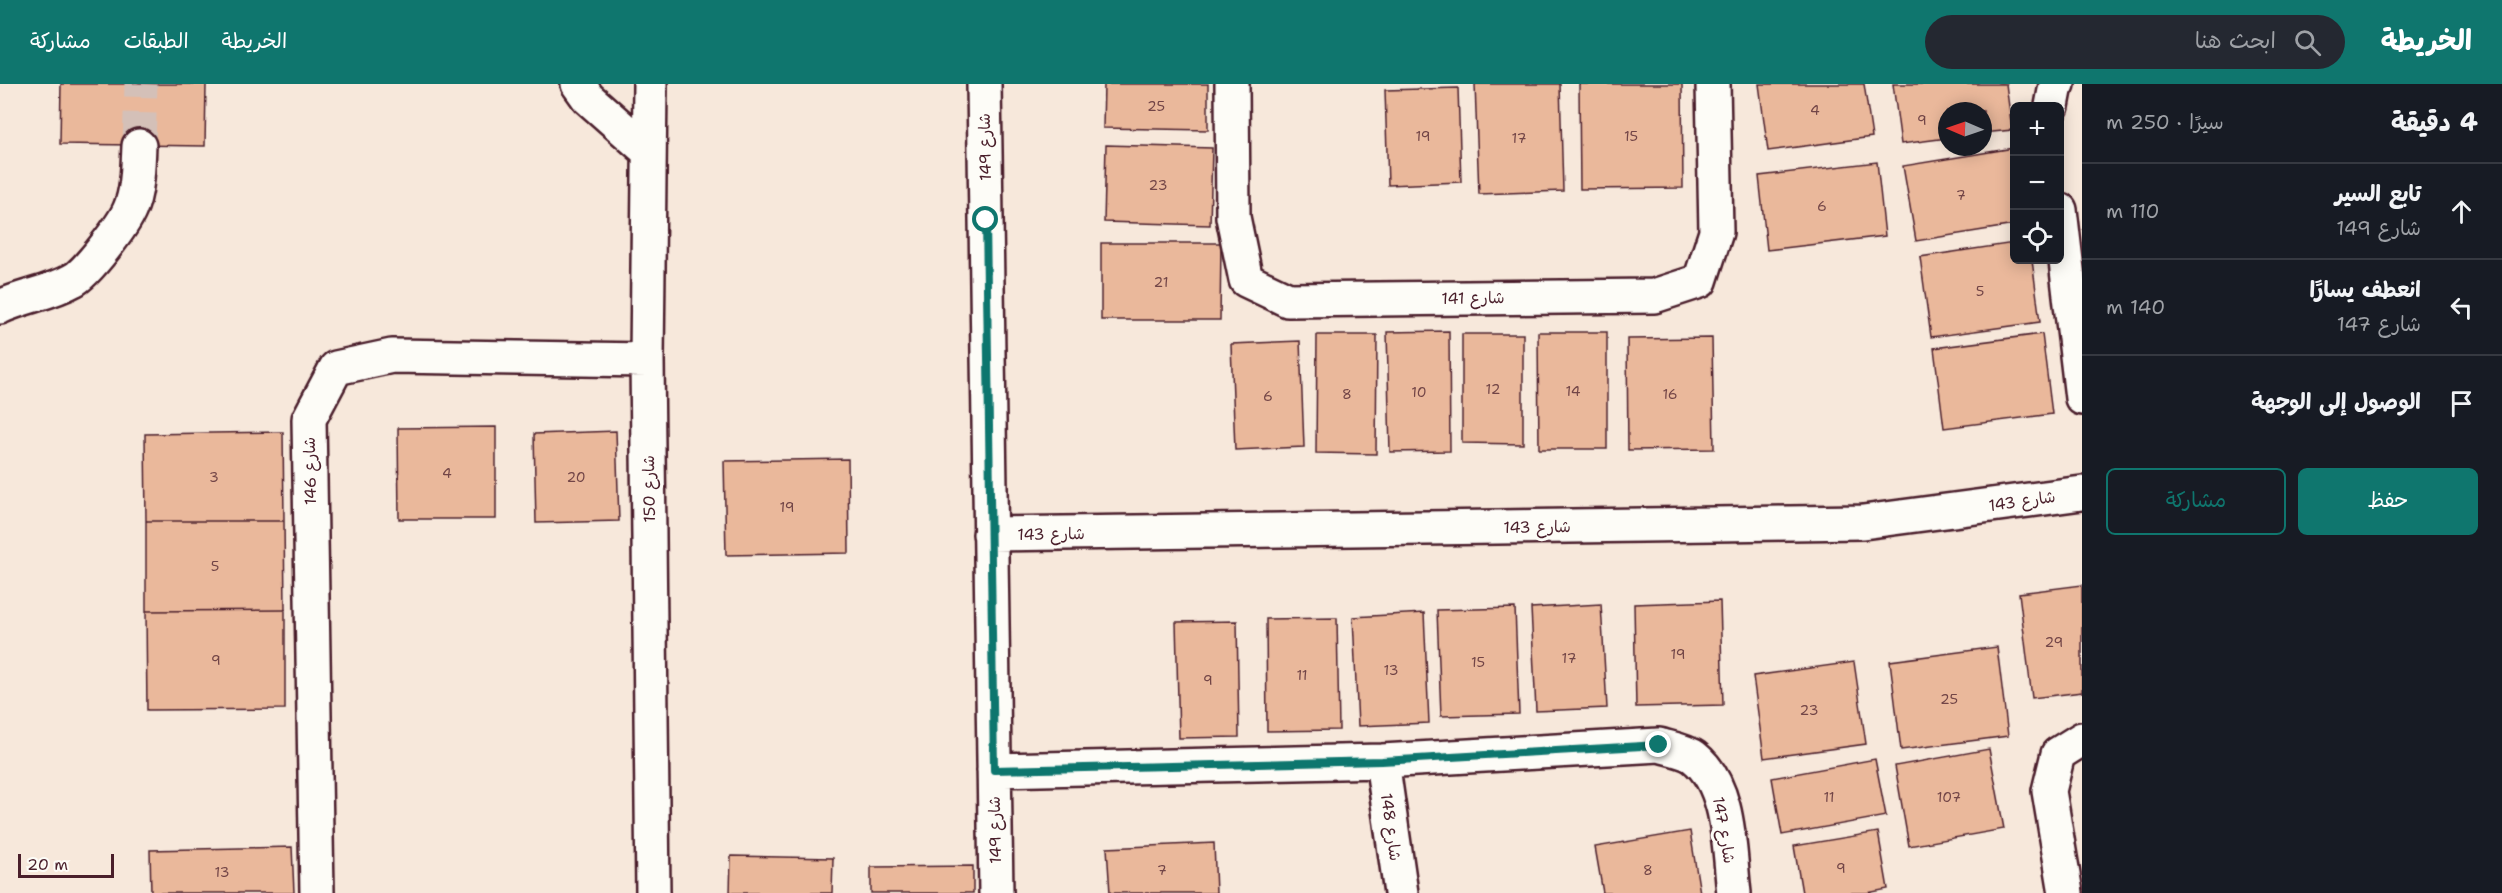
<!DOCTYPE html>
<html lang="ar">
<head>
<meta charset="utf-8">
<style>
	body { margin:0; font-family:"Shantell Sans","Playpen Sans Arabic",sans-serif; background:#242831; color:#f1f3f6; direction:rtl }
	.controls { position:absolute; right:18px; top:18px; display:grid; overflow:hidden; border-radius:9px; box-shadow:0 3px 15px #0003 }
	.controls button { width:54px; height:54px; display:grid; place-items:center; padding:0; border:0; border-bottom:2px solid #363941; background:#171b24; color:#f1f3f6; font:30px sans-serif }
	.compass { position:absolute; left:1938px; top:18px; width:54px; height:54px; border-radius:50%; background:#171b24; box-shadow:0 3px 15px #0003; rotate:272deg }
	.scale { position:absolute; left:18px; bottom:15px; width:96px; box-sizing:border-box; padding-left:6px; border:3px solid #4a1f2b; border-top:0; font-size:16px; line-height:21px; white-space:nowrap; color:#4a1f2b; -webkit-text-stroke:4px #fdfcf7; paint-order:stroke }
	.stop { position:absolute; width:18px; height:18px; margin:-14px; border:4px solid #0f766e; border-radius:50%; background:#fff }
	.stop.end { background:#0f766e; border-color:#fff; box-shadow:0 2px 6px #0008 }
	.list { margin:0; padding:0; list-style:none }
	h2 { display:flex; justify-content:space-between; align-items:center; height:78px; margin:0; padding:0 24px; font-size:26px }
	h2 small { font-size:20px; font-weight:400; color:#9ea1a6 }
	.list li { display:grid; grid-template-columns:39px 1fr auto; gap:18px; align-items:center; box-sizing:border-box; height:96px; padding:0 24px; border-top:2px solid #363941 }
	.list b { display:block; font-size:22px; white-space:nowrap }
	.list p { margin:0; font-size:20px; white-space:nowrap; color:#9ea1a6 }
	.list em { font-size:20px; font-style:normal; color:#9ea1a6 }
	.actions { display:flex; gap:12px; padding:18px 24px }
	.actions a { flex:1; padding:14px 0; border:2px solid #0f766e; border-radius:9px; text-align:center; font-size:21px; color:#0f766e }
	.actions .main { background:#0f766e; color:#fff }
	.icon { flex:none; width:33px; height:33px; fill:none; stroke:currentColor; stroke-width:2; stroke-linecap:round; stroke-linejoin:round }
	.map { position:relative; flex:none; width:2082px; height:809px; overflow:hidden; direction:ltr }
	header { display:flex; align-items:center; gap:36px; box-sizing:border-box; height:84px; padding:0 30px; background:#0f766e; color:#fff }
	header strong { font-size:28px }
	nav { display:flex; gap:33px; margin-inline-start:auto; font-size:21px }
	.search { width:420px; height:54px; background:#242831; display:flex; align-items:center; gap:15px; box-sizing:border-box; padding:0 21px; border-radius:33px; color:#9ea1a6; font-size:22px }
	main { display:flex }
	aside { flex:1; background:#171b24 }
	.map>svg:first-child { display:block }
	.building { fill:#eab89b; stroke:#4a1f2b; stroke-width:1.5 }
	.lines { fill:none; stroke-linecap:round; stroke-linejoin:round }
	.minor-tunnel { stroke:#d4c0b8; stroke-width:33; stroke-dasharray:33 16; stroke-linecap:butt }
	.minor-casing { stroke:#4a1f2b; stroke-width:38 }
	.minor { stroke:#fdfcf7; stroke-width:33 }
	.route { stroke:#0f766e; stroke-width:8 }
	.labels { text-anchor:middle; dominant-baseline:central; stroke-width:6; stroke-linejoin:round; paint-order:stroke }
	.number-label { font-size:14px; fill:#724547 }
	.street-label { font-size:16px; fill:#4a1f2b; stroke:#fdfcf7 }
</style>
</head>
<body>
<header>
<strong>الخريطة</strong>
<div class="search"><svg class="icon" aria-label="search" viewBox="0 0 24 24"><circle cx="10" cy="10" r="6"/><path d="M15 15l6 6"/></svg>ابحث هنا</div>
<nav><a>الخريطة</a><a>الطبقات</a><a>مشاركة</a></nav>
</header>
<main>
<aside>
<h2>4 دقيقة<small>سيرًا · 250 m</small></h2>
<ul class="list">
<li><svg class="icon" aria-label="ahead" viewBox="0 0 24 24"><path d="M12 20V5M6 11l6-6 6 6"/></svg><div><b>تابع السير</b><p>شارع 149</p></div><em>110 m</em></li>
<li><svg class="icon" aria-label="left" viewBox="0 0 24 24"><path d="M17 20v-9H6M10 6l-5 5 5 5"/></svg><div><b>انعطف يسارًا</b><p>شارع 147</p></div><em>140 m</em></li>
<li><svg class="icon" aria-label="arrive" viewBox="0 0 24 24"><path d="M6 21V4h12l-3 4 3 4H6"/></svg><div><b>الوصول إلى الوجهة</b></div></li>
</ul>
<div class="actions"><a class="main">حفظ</a><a>مشاركة</a></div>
</aside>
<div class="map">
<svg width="2082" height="809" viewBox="0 0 2082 809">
	<rect width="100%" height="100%" fill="#f7e8db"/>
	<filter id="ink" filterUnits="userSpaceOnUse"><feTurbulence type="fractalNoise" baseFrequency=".0167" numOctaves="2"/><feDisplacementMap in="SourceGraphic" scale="12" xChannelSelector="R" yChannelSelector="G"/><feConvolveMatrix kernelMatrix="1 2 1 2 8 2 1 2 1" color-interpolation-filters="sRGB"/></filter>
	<g filter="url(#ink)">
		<path class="building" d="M61 0H206L205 62 60 60Z
			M1104 0H1208V46L1103 44Z
			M1475 0H1560L1563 107 1479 110Z
			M1579 0H1682L1683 104 1580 105Z
			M1759 0H1864L1872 53 1768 67Z
			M1893 0H2006L2012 46 1983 49V27H1947V54L1901 60Z
			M1458 4 1461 98 1388 101 1385 6Z
			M1106 61 1212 64 1210 141 1104 138Z
			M2014 64V141L1916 157 1903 82Z
			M1877 78 1885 152 1767 166 1759 92Z
			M1101 159H1221L1220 236H1101Z
			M2014 159V176H2032L2040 238 1931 253 1920 173Z
			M1449 247 1450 367 1390 368 1387 248Z
			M1538 248H1607V365H1539Z
			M1462 250H1523V360L1462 359Z
			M2042 250 2052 330 1944 344 1934 264Z
			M1317 251H1377L1376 370 1316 369Z
			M1712 254 1714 365 1628 366 1627 255Z
			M1300 257 1304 363 1235 366 1231 260Z
			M496 343V435H399L398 344Z
			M616 347 619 437 536 439 534 350Z
			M283 348 284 437H146L145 350Z
			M848 375 849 469 726 471 724 377Z
			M146 437H284L285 526 146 527Z
			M2082 501V608L2032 614 2019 509Z
			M1720 517 1723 621 1636 623 1634 520Z
			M1601 520 1607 624 1536 627 1531 524Z
			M1515 524 1519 630 1441 632 1437 526Z
			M285 526V625L147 626 146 527Z
			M1424 529 1429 639 1358 642 1353 533Z
			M1337 534 1339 646 1267 647 1266 535Z
			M1237 537 1239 653 1179 654 1176 538Z
			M1997 563 2008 652 1901 666 1890 577Z
			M1854 578 1866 660 1764 674 1753 592Z
			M1989 665 2004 745 1909 762 1895 682Z
			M1875 675 1886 732 1782 751 1772 694Z
			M1690 747 1700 809H1603L1595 763Z
			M1878 748 1888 805 1867 809H1802L1794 762Z
			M1214 759 1216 809H1110L1107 764Z
			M292 763 294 809H151L150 766Z
			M731 772 833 774 832 809H730Z
			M973 782V809H871V783Z"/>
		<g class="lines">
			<path class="minor-tunnel" d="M139 62 141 0"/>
			<defs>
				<path id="minor" d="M578 0 588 14 649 68
					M650 0 647 276 653 809
					M984 0 996 809
					M1232 0 1233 133 1246 196 1288 216 1654 212 1700 197 1716 148 1713 0
					M2052 22 2056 1 2058 0
					M2060 126 2082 314
					M0 223C24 212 50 209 73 196 87 189 124 140 130 125 138 107 138 81 139 62
					M990 450 1863 438 2082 409
					M1382 677 1401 809
					M994 686 1382 677 1659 661C1669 664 1686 667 1694 673 1731 702 1729 767 1734 809
					M317 809 309 335 336 284 392 272 647 276
					M2066 809 2049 707 2058 670 2082 655"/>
			</defs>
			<use href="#minor" class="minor-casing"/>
			<use href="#minor" class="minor"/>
		</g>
	</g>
	<g class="lines" filter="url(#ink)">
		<path class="route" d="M986 136 994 686 1382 677 1659 661"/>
	</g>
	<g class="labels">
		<g class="number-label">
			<text x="1156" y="22">25</text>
			<text x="1815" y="26">4</text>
			<text x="1922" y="36">9</text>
			<text x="1423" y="52">19</text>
			<text x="1631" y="52">15</text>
			<text x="1519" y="54">17</text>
			<text x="1158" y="101">23</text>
			<text x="1961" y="111">7</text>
			<text x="1822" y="122">6</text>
			<text x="1161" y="198">21</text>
			<text x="1980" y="207">5</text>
			<text x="1493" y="305">12</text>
			<text x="1573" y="307">14</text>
			<text x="1419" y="308">10</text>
			<text x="1347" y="310">8</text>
			<text x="1670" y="310">16</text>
			<text x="1268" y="312">6</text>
			<text x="447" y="389">4</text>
			<text x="214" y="393">3</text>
			<text x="576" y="393">20</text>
			<text x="787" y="423">19</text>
			<text x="215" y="482">5</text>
			<text x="2054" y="558">29</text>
			<text x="1678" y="570">19</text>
			<text x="1569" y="574">17</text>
			<text x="216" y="576">9</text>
			<text x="1478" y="578">15</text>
			<text x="1391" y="586">13</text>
			<text x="1302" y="591">11</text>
			<text x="1208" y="596">9</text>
			<text x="1949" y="615">25</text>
			<text x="1809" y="626">23</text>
			<text x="1829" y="713">11</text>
			<text x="1949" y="713">107</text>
			<text x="1841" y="784">9</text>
			<text x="1162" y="786">7</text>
			<text x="1648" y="786">8</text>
			<text x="222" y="788">13</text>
		</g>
		<g class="street-label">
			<text transform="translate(985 63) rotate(-91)">شارع 149</text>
			<text transform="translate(1473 214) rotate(-1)">شارع 141</text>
			<text transform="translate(310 387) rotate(-91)">شارع 146</text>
			<text transform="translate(649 405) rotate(-91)">شارع 150</text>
			<text transform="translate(2022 417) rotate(-8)">شارع 143</text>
			<text transform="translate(1537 443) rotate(-1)">شارع 143</text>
			<text transform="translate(1051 450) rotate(-1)">شارع 143</text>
			<text transform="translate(1391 743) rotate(82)">شارع 148</text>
			<text transform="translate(995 746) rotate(-91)">شارع 149</text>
			<text transform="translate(1724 746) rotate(80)">شارع 147</text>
		</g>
	</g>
</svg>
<div class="controls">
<button>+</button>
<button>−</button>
<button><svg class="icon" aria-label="locate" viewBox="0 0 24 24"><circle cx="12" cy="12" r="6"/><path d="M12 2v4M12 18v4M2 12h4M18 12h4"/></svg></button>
</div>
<svg class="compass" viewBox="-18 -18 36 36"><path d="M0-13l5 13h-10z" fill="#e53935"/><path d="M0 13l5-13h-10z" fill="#9ea1a6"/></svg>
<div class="scale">20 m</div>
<div class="stop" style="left:986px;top:136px"></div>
<div class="stop end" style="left:1659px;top:661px"></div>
</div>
</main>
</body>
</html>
